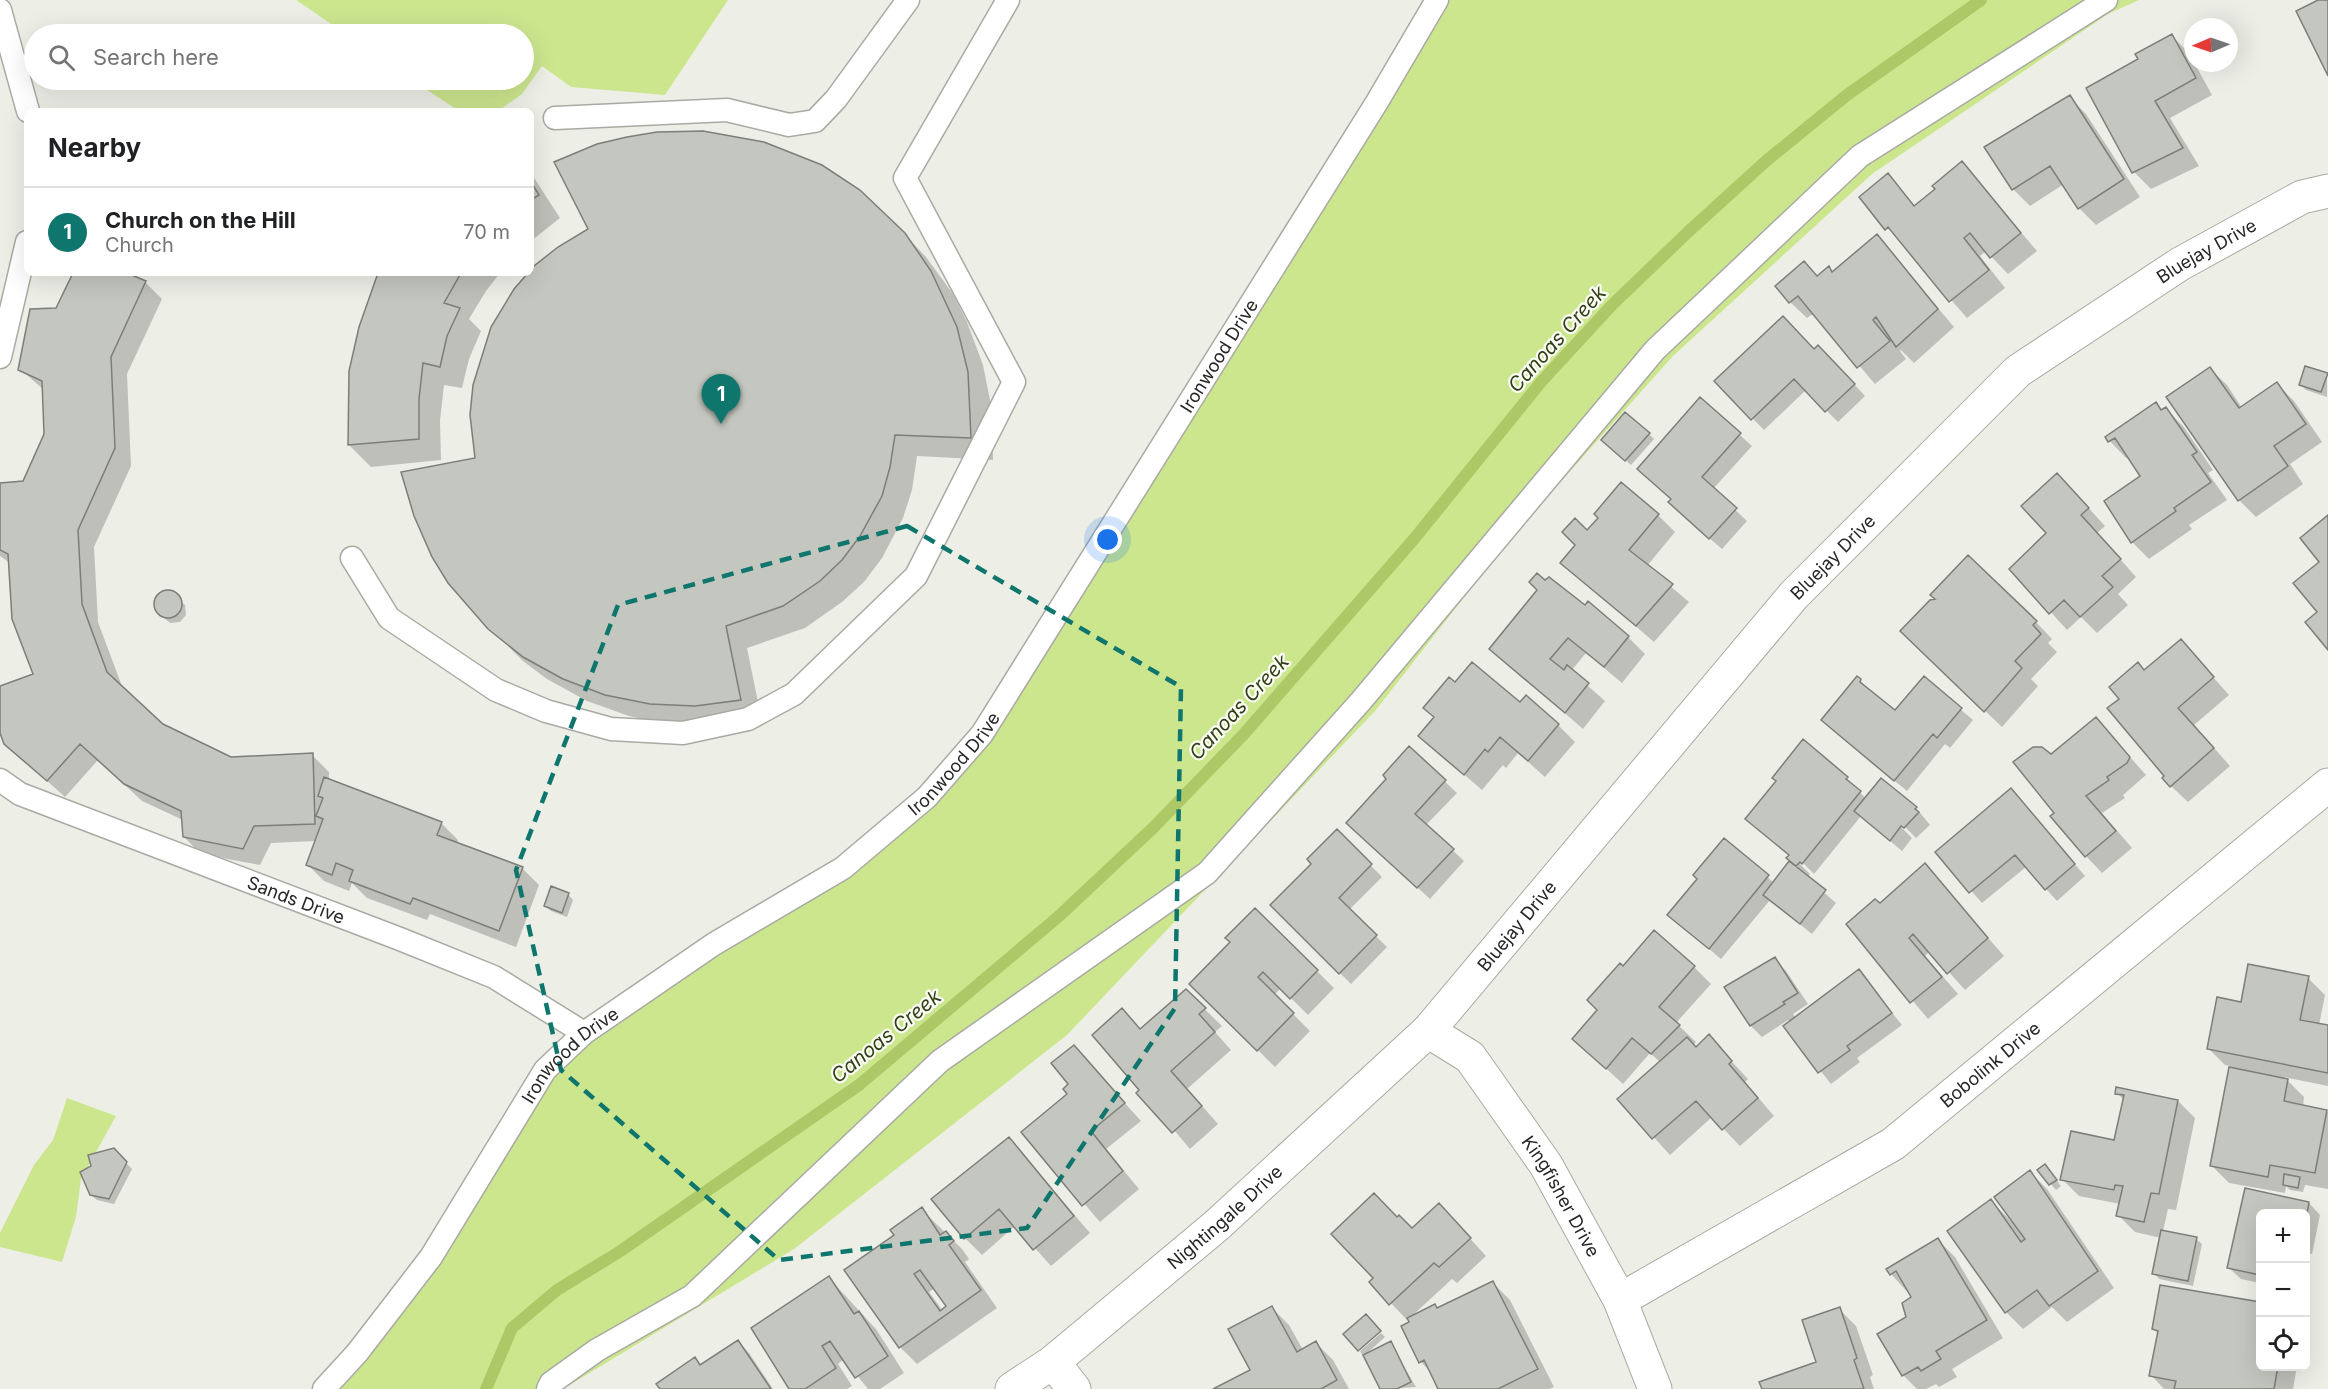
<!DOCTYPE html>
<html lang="en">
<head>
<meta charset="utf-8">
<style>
	body { margin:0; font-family:Inter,sans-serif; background:#f6f6f6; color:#202124 }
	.controls { position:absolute; right:18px; bottom:18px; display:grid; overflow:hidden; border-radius:9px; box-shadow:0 6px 24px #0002 }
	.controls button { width:54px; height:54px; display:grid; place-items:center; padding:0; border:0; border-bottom:2px solid #e0e0e0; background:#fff; color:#202124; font:30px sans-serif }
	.compass { position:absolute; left:2184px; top:18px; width:54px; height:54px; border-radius:50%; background:#fff; box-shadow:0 6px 24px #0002; rotate:268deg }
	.you { position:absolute; left:1108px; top:540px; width:21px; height:21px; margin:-15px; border:4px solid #fff; border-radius:50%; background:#1a73e8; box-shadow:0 0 0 9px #1a73e833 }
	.badge { display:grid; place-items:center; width:39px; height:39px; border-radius:50%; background:#0f766e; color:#fff; font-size:20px; font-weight:700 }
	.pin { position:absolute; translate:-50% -50px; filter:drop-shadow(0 2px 3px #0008) }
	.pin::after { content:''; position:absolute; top:32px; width:21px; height:18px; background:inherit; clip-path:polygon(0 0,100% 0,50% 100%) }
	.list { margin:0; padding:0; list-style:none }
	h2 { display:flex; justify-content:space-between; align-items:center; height:78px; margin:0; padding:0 24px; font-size:26px }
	h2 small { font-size:20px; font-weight:400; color:#757577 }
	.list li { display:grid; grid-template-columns:39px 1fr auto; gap:18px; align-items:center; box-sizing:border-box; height:90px; padding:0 24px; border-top:2px solid #e0e0e0 }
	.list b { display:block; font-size:22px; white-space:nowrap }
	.list p { margin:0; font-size:20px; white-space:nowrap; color:#757577 }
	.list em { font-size:20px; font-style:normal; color:#757577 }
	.icon { flex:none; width:33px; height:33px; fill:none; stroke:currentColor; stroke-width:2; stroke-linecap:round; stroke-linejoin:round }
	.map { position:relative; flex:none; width:2328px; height:1389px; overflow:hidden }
	.search { position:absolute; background:#fff; box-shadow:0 6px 24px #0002; left:24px; top:24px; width:510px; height:66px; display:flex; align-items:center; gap:15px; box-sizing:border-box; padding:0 21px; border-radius:33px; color:#757577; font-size:22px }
	.panel { position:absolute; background:#fff; box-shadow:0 6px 24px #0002; left:24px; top:108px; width:510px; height:168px; border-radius:9px }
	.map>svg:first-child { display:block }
	.green { fill:#cce68e }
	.shadow { fill:#0003; fill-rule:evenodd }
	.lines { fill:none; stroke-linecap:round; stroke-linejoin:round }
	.stream { stroke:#adc866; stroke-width:12 }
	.building { fill:#c4c7bf; stroke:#7c7f77; stroke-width:1.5; fill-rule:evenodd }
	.lane-casing { stroke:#a8aaa3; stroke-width:25 }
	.street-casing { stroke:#a8aaa3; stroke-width:35 }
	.lane { stroke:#fff; stroke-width:22 }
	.street { stroke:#fff; stroke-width:33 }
	.marked { fill:none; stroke:#0f766e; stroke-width:4.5; stroke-dasharray:12 8; stroke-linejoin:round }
	.labels { text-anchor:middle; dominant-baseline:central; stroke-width:4.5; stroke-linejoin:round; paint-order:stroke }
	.street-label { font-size:18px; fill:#272825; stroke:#fafdf5 }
	.water-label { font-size:20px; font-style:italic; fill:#353f17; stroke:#fafdf5 }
</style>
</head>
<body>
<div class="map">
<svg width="2328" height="1389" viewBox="0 0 2328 1389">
	<rect width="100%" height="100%" fill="#edefe7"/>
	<path class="green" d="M296 0H728L665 95 571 87 542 66 522 94 498 111H459L412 80H524V34H346Z
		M1432 0H2139L2108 14 1872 174 1673 356 1513 535 1375 711 1067 1035 794 1249 563 1389H322L357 1353 545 1070 843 868 982 734Z
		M67 1098 116 1116 81 1179 76 1217 62 1262 0 1247V1233L34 1165 53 1140Z"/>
	<path class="shadow" d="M2172 36 2189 53 2212 95 2170 118 2199 166 2151 189 2134 172 2140 60Z
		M2069 97 2086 114 2140 197 2096 225 2079 208 2064 184 2030 206 2013 189Z
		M688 132 749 139 792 153 821 166 859 191 882 211 926 257 953 294 967 322 983 365 992 410 993 460 917 456 912 490 903 518 882 558 864 582 842 602 805 628 747 648 762 722 673 726 629 716 587 701 547 679 523 661 491 629 476 459 530 273 590 229Z
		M1962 163 2037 251 2008 274 1986 251 1980 256 2005 288 1967 318 1861 197 1888 175 1916 207 1937 189Z
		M531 173 560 218 531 241Z
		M1877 236 1954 327 1914 363 1901 350 1900 351 1906 359 1875 384 1814 313 1807 318 1790 302 1804 263 1818 277 1828 268 1833 273Z
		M75 273H124L145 282 162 299 127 374 131 466 94 547 98 622 123 689 162 726 230 758 312 755 329 772V780L441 823 458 840 457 844 522 868 539 885 516 947 430 914 427 920 367 898 352 883 349 891 324 881 307 864 316 841 271 843 260 865 201 854 184 837 183 820 142 801 98 760 65 797 5 743 0 728V687L35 675 10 563 0 556V484L24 483 45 434 44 390 20 369 57 309Z
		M380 273H500L486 291 469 319 481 331 469 359 462 388 444 385 440 421 441 460 371 467 349 445Z
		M1815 351 1830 358 1865 396 1838 422 1806 390 1764 430 1716 381Z
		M2210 369 2227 385 2242 408 2277 384 2294 401 2322 442 2290 464 2303 484 2256 517 2239 500Z
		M2327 375V397L2306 390 2301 385Z
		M1701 400 1752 446 1713 489 1747 521 1722 549 1681 514 1673 499Z
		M2156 404 2163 411 2166 409 2183 426 2213 470 2208 473 2227 500 2189 525 2192 529 2149 559 2132 542 2142 477 2129 457 2126 458 2107 438Z
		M1649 434 1654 439 1631 465 1608 445Z
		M2074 492 2105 526 2097 533 2136 577 2118 594 2128 605 2097 633 2081 617 2067 630 2012 569 2048 533Z
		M1658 515 1675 532 1647 566 1689 602 1654 642 1562 563 1588 533Z
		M1539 590 1585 607 1628 637 1645 654 1622 683 1586 653 1571 671 1605 701 1583 729 1491 649Z
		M171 592 185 605 186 615 180 622 170 623 156 611 155 601 161 593Z
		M2036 622 2052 639 2048 643 2057 652 2031 679 2038 686 2002 727 1919 648Z
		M2181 641 2229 695 2194 725 2230 766 2188 802 2171 786 2121 699 2145 671Z
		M1857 678 1895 713 1924 678 1973 720 1950 748 1945 744 1907 791 1834 731Z
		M1455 684 1520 704 1558 725 1575 742 1545 777 1518 753 1506 768 1503 765 1482 790 1420 736 1435 718 1425 708Z
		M2096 719 2146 775 2123 795 2125 798 2102 813 2132 848 2102 873 2086 856 2056 813 2052 756Z
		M1803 741 1847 778 1866 799 1882 780 1916 808 1930 825 1916 838 1899 821 1897 823 1912 838 1902 851 1861 816 1814 874 1798 858 1796 860 1810 874 1807 878 1836 903 1812 934 1770 900 1721 959 1669 915 1699 879 1724 840 1774 883 1791 861 1790 856 1747 819 1778 781Z
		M1409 748 1457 793 1426 825 1464 861 1430 899 1359 834 1388 779Z
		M2011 790 2085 876 2057 901 2026 867 1982 903 1937 852Z
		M1337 831 1382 877 1349 910 1387 947 1351 984 1272 905 1313 864Z
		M1925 866 2004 956 1965 990 1930 951 1925 956 1958 994 1928 1019 1848 924 1880 905Z
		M568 894 573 900 567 917 551 911 545 906Z
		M1255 910 1334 988 1308 1015 1281 988 1274 995 1310 1031 1275 1067 1191 984 1232 942Z
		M1774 959 1786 971 1808 1004 1793 1014 1796 1018 1858 971 1902 1025 1857 1058 1860 1062 1831 1084 1785 1026 1790 1022 1788 1020 1762 1037 1751 1026 1727 988Z
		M1694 967 1711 984 1676 1023 1696 1042 1693 1045 1696 1048 1709 1037 1748 1079 1745 1082 1774 1116 1740 1146 1712 1117 1670 1155 1619 1099 1660 1062 1650 1053 1623 1084 1574 1039 1599 1010 1623 968Z
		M2308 978 2325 995 2319 1025 2328 1027V1086L2284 1077 2304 1097 2303 1106 2328 1112V1189L2305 1185 2303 1192 2290 1190 2286 1186 2285 1193 2229 1183 2212 1166 2230 1066 2225 1065 2208 1048 2242 1003Z
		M1186 991 1222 1026 1215 1032 1231 1050 1187 1089 1218 1124 1190 1149 1141 1091 1122 1010 1141 1030Z
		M1074 1047 1141 1121 1106 1149 1139 1189 1100 1222 1023 1132 1069 1094Z
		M2118 1089 2178 1101 2195 1118 2176 1210 2168 1209 2163 1231 2196 1239 2202 1244 2193 1286 2159 1279 2154 1273 2161 1238 2135 1232 2118 1215 2120 1204 2079 1196 2062 1179 2115 1142 2124 1100 2117 1093Z
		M1009 1139 1090 1233 1051 1266 1015 1226 982 1255 965 1238Z
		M113 1150 132 1169 114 1204 97 1200 91 1195Z
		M2039 1170 2050 1172 2061 1186 2056 1190Z
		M2030 1172 2047 1189 2114 1288 2067 1322 2052 1307 2023 1329 2006 1312 1991 1201 2011 1221Z
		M2246 1190 2309 1203 2320 1215 2312 1254 2306 1253V1214H2260V1283L2241 1279 2229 1268Z
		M921 1209 962 1249 969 1259 965 1262 997 1308 917 1364 900 1347 896 1235ZM935 1288 948 1307 943 1311 929 1292Z
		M1397 1219 1412 1230 1455 1222 1486 1256 1457 1283 1452 1279 1413 1315 1438 1309 1493 1283 1510 1300 1554 1387 1549 1389H1440L1432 1373 1421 1362 1409 1319 1407 1320 1371 1282 1375 1279Z
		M1938 1240 1955 1257 2003 1338 1952 1369 1957 1377 1939 1387 1936 1384 1926 1389H1917L1903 1375 1879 1335 1908 1317 1913 1298 1891 1274Z
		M829 1278 876 1329 904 1373 880 1389H868L844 1359 838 1364 852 1386 847 1389H791Z
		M2162 1287 2260 1304V1366H2297L2293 1389H2164L2151 1375 2159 1334 2153 1329Z
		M1272 1308 1289 1325 1303 1350 1316 1343 1333 1360 1349 1389H1217L1252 1370Z
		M1839 1309 1856 1326 1873 1375 1870 1377 1874 1389H1763L1818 1363Z
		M1381 1333 1385 1337 1365 1355 1390 1343 1416 1387 1382 1389 1360 1351Z
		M738 1342 749 1353 773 1389H661L695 1359 702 1366Z"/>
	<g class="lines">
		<path class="stream" d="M486 1389 512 1328 557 1290 619 1252 859 1085 1058 917 1153 828 1243 735 1414 539 1541 382 1612 305 1688 232 1766 161 1847 95 1981 0"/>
	</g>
	<path class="building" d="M2318 0H2328V76L2296 11Z
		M2172 34 2196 78 2155 101 2183 148 2132 173 2086 88 2138 59 2135 54Z
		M2070 95 2124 179 2078 209 2050 166 2012 190 1984 147Z
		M703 131 764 142 822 165 860 190 905 233 931 271 957 327 968 372 971 438 895 435 890 467 882 496 860 536 842 560 820 581 783 606 726 626 741 700 695 706 650 704 605 695 563 679 523 657 488 629 448 583 432 557 414 516 401 472 475 458 470 415 473 385 491 327 514 289 528 273H531L534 266 558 247 588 229 554 162 597 144 627 137 657 132Z
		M1962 161 2021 233 1990 258 1970 233 1964 238 1989 270 1949 302 1888 227 1885 230 1859 197 1888 173 1914 206 1935 189 1932 186Z
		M531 182 539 195 531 200Z
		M1877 234 1938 309 1896 347 1876 317 1873 320 1890 341 1857 368 1798 296 1789 303 1775 286 1804 261 1817 276 1829 266 1832 272Z
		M73 273H127L146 281 111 357 115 448 78 530 82 604 107 672 163 724 231 757 313 753 315 824 254 826 243 849 183 837 181 811 124 784 80 744 47 781 4 744 0 733V686L33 674 12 619 8 554 0 550V483L23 481 44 434 42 381 18 370 30 309 56 308Z
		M378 273H461L444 303 460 308 447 336 440 367 423 363 419 399V439L348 445 349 371 359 327Z
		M1783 316 1814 349 1818 345 1855 384 1825 412 1794 379 1751 420 1714 381Z
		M2305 366 2328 373 2321 392 2299 385Z
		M2210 367 2239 408 2277 382 2306 424 2274 446 2288 466 2238 501 2166 397Z
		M1700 397 1741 433 1702 477 1737 508 1709 539 1668 502 1671 499 1637 469Z
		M2156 402 2161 410 2166 407 2197 452 2192 455 2211 482 2174 508 2176 511 2131 543 2104 501 2140 476 2115 438 2108 442 2105 437Z
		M1625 412 1650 433 1625 461 1601 440Z
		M2057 473 2089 508 2081 515 2121 559 2102 576 2113 587 2080 617 2064 600 2049 614 2009 569 2046 533 2021 506Z
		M1621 482 1659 514 1629 550 1673 584 1636 626 1560 563 1575 545 1562 532 1575 518 1587 530 1598 518 1594 514Z
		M2328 515V650L2305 622 2317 612 2293 583 2319 562 2300 538Z
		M1968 555 2037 621 2033 625 2041 634 2015 661 2022 668 1984 712 1900 631 1930 600 1935 599 1930 595Z
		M1537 573 1545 580 1549 577 1585 605 1588 601 1629 636 1604 667 1568 638 1550 659 1564 670 1567 665 1589 683 1565 713 1489 649 1537 590 1529 582Z
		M154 604a14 14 0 1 1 28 0a14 14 0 1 1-28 0Z
		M2181 639 2214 677 2178 708 2214 748 2170 787 2162 778 2164 776 2107 708 2119 699 2109 687 2138 662 2144 670Z
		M1472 662 1520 702 1526 695 1559 724 1528 761 1500 737 1488 752 1485 749 1464 775 1418 736 1434 717 1423 708 1449 677 1455 682Z
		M1857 676 1861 679 1860 682 1895 710 1924 676 1962 708 1937 738 1933 734 1894 781 1821 720Z
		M2096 717 2130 757 2127 763 2107 777 2109 780 2086 796 2116 831 2085 857 2050 816 2054 813 2013 762 2033 747H2042L2051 754Z
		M1803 739 1848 777 1846 779 1861 791 1802 864 1800 862 1796 866 1786 858 1789 855 1745 819 1776 781 1772 778Z
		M1409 746 1446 780 1415 814 1454 849 1417 888 1346 823 1386 779 1383 775Z
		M324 777 442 822 437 835 523 867 499 931 413 898 410 904 349 881 353 870 336 863 332 875 306 865 323 819 316 816 323 798 318 796Z
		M1881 778 1917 807 1915 809 1919 812 1904 828 1901 826 1890 841 1854 811Z
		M2011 788 2075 864 2045 890 2015 855 1969 893 1935 852Z
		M1337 829 1372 864 1339 898 1377 935 1339 974 1270 905 1311 864 1307 859Z
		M1724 838 1769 875 1709 949 1667 915 1697 879 1693 875Z
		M1789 861 1826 890 1800 924 1763 895Z
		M1925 863 1988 938 1947 974 1913 934 1909 938 1942 977 1910 1003 1846 924 1875 899 1880 903Z
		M551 886 569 893 562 913 544 906Z
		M1255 908 1318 970 1290 999 1263 972 1258 977 1294 1013 1257 1051 1189 984 1230 942 1225 938Z
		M1654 930 1695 966 1659 1007 1680 1025 1651 1054 1632 1038 1606 1069 1572 1039 1597 1010 1587 1000 1620 963 1623 966Z
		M1775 957 1798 993 1783 1002 1785 1004 1750 1026 1724 987Z
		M2248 964 2309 976 2300 1020 2328 1025V1073L2207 1049 2217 997 2241 1002Z
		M1859 969 1892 1013 1847 1046 1850 1050 1818 1073 1783 1026Z
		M1186 989 1206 1008 1199 1014 1215 1032 1171 1071 1202 1106 1172 1133 1136 1093 1139 1090 1092 1035 1122 1008 1140 1029Z
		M1709 1034 1732 1061 1729 1064 1758 1098 1722 1130 1696 1101 1652 1139 1617 1099 1687 1037 1696 1047Z
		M1074 1045 1125 1103 1091 1131 1123 1171 1082 1206 1021 1132 1067 1094 1063 1089 1068 1084 1051 1063Z
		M2229 1067 2288 1079 2284 1101 2327 1110 2315 1173 2270 1165 2268 1177 2210 1166Z
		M2116 1087 2178 1100 2159 1194 2151 1193 2144 1222 2116 1216 2123 1186 2115 1185 2114 1190 2060 1180 2071 1131 2114 1140 2124 1095 2115 1094Z
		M1009 1137 1074 1216 1033 1250 999 1209 964 1239 931 1199Z
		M114 1148 127 1162 109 1199 90 1195 80 1172 91 1166 88 1155Z
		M2045 1164 2057 1180 2049 1185 2037 1170Z
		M2030 1170 2098 1271 2049 1306 2037 1290 2005 1313 1947 1231 1991 1199 2021 1242 2025 1239 1994 1197Z
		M2284 1174 2300 1177 2298 1188 2283 1185Z
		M2245 1188 2309 1202 2306 1220V1214H2260V1275L2227 1268Z
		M1374 1193 1397 1217 1399 1215 1412 1228 1439 1203 1471 1238 1439 1267 1434 1263 1389 1305 1369 1282 1373 1278 1331 1234Z
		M922 1207 940 1235 946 1231 954 1241 949 1245 981 1290 899 1348 844 1270 894 1235 890 1230ZM920 1270 946 1306 940 1311 914 1274Z
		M2161 1230 2197 1237 2188 1281 2152 1274Z
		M1938 1238 1987 1320 1936 1351 1941 1359 1921 1371 1918 1367 1902 1376 1877 1334 1906 1317 1902 1303 1911 1297 1896 1271 1890 1275 1886 1269Z
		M829 1276 854 1314 859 1311 888 1356 855 1378 830 1341 822 1346 836 1368 805 1389H789L751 1328Z
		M1493 1281 1538 1369 1498 1389H1438L1424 1360 1419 1363 1401 1326 1409 1322 1407 1318 1435 1304 1437 1308Z
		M2160 1285 2260 1302V1366H2278L2274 1389H2174L2176 1381 2149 1376 2158 1331 2152 1329Z
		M1272 1306 1297 1352 1316 1341 1337 1380 1321 1389H1213L1250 1370 1228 1329Z
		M1840 1307 1857 1358 1854 1360 1864 1389H1762L1759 1382 1816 1362 1802 1320Z
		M1366 1314 1381 1331 1358 1351 1343 1334Z
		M738 1340 771 1389H660L656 1384 695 1357 700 1365Z
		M1391 1341 1411 1382 1397 1389H1380L1363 1355Z"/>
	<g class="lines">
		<defs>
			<g id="lane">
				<path d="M0 10 28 111"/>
				<path d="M555 118 727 110 789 125 815 121 836 99 908 0"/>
				<path d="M0 357 27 242"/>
				<path d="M352 558 389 618 496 690 546 711 611 729 683 733 748 719 794 694 916 576 1014 382 905 178 1008 0"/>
				<path id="s1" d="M0 780 20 794 400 939 494 977 584 1033"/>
				<path id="s2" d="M324 1389 357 1353 431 1257 545 1070 584 1033 714 944 843 868 927 797 982 734 1377 102 1437 0"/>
				<path d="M548 1389 551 1383 597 1350 692 1296 940 1061 1207 873 1361 701 1655 350 1860 156 2106 0"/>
			</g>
			<g id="street">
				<path id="s3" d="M1428 1031 1470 1057 1546 1165 1620 1300 1655 1389"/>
				<path id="s4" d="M1620 1300 1893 1144 2328 785"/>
				<path d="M1053 1362 1074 1389"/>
				<path id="s5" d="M1012 1389 1053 1362 1216 1226 1428 1031 1794 595 2018 371 2180 264 2302 197 2328 191"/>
			</g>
		</defs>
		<use href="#lane" class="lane-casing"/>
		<use href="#street" class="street-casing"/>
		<use href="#lane" class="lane"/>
		<use href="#street" class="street"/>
	</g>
	<path class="marked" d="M907 526 1181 687 1175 1008 1027 1228 779 1260 561 1070 516 870 618 605Z"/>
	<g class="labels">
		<g class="street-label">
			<text stroke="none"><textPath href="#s5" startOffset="1659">Bluejay Drive</textPath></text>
			<text stroke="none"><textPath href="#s2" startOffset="1390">Ironwood Drive</textPath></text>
			<text stroke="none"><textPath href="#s5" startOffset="1173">Bluejay Drive</textPath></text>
			<text stroke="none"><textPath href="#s2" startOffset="903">Ironwood Drive</textPath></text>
			<text stroke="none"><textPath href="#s1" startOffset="320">Sands Drive</textPath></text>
			<text stroke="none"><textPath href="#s5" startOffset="687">Bluejay Drive</textPath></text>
			<text stroke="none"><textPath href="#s2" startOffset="417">Ironwood Drive</textPath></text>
			<text stroke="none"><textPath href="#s4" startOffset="440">Bobolink Drive</textPath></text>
			<text stroke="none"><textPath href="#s3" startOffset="216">Kingfisher Drive</textPath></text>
			<text stroke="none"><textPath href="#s5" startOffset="274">Nightingale Drive</textPath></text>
		</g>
		<g class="water-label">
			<text transform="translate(1557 339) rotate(-48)">Canoas Creek</text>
			<text transform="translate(1239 707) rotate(-47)">Canoas Creek</text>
			<text transform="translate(886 1036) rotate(-39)">Canoas Creek</text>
		</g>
	</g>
</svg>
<div class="controls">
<button>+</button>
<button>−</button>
<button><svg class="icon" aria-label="locate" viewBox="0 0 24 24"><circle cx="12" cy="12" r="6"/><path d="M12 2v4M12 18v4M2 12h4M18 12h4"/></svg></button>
</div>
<svg class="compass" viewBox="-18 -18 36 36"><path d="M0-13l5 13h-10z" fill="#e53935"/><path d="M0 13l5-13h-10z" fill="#757577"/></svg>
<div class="you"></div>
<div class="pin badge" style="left:721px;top:424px">1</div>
<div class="search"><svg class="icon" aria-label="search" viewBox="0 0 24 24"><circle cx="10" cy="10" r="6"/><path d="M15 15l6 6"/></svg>Search here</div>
<section class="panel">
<h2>Nearby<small></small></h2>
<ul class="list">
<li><span class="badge">1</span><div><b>Church on the Hill</b><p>Church</p></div><em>70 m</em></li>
</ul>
</section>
</div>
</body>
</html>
